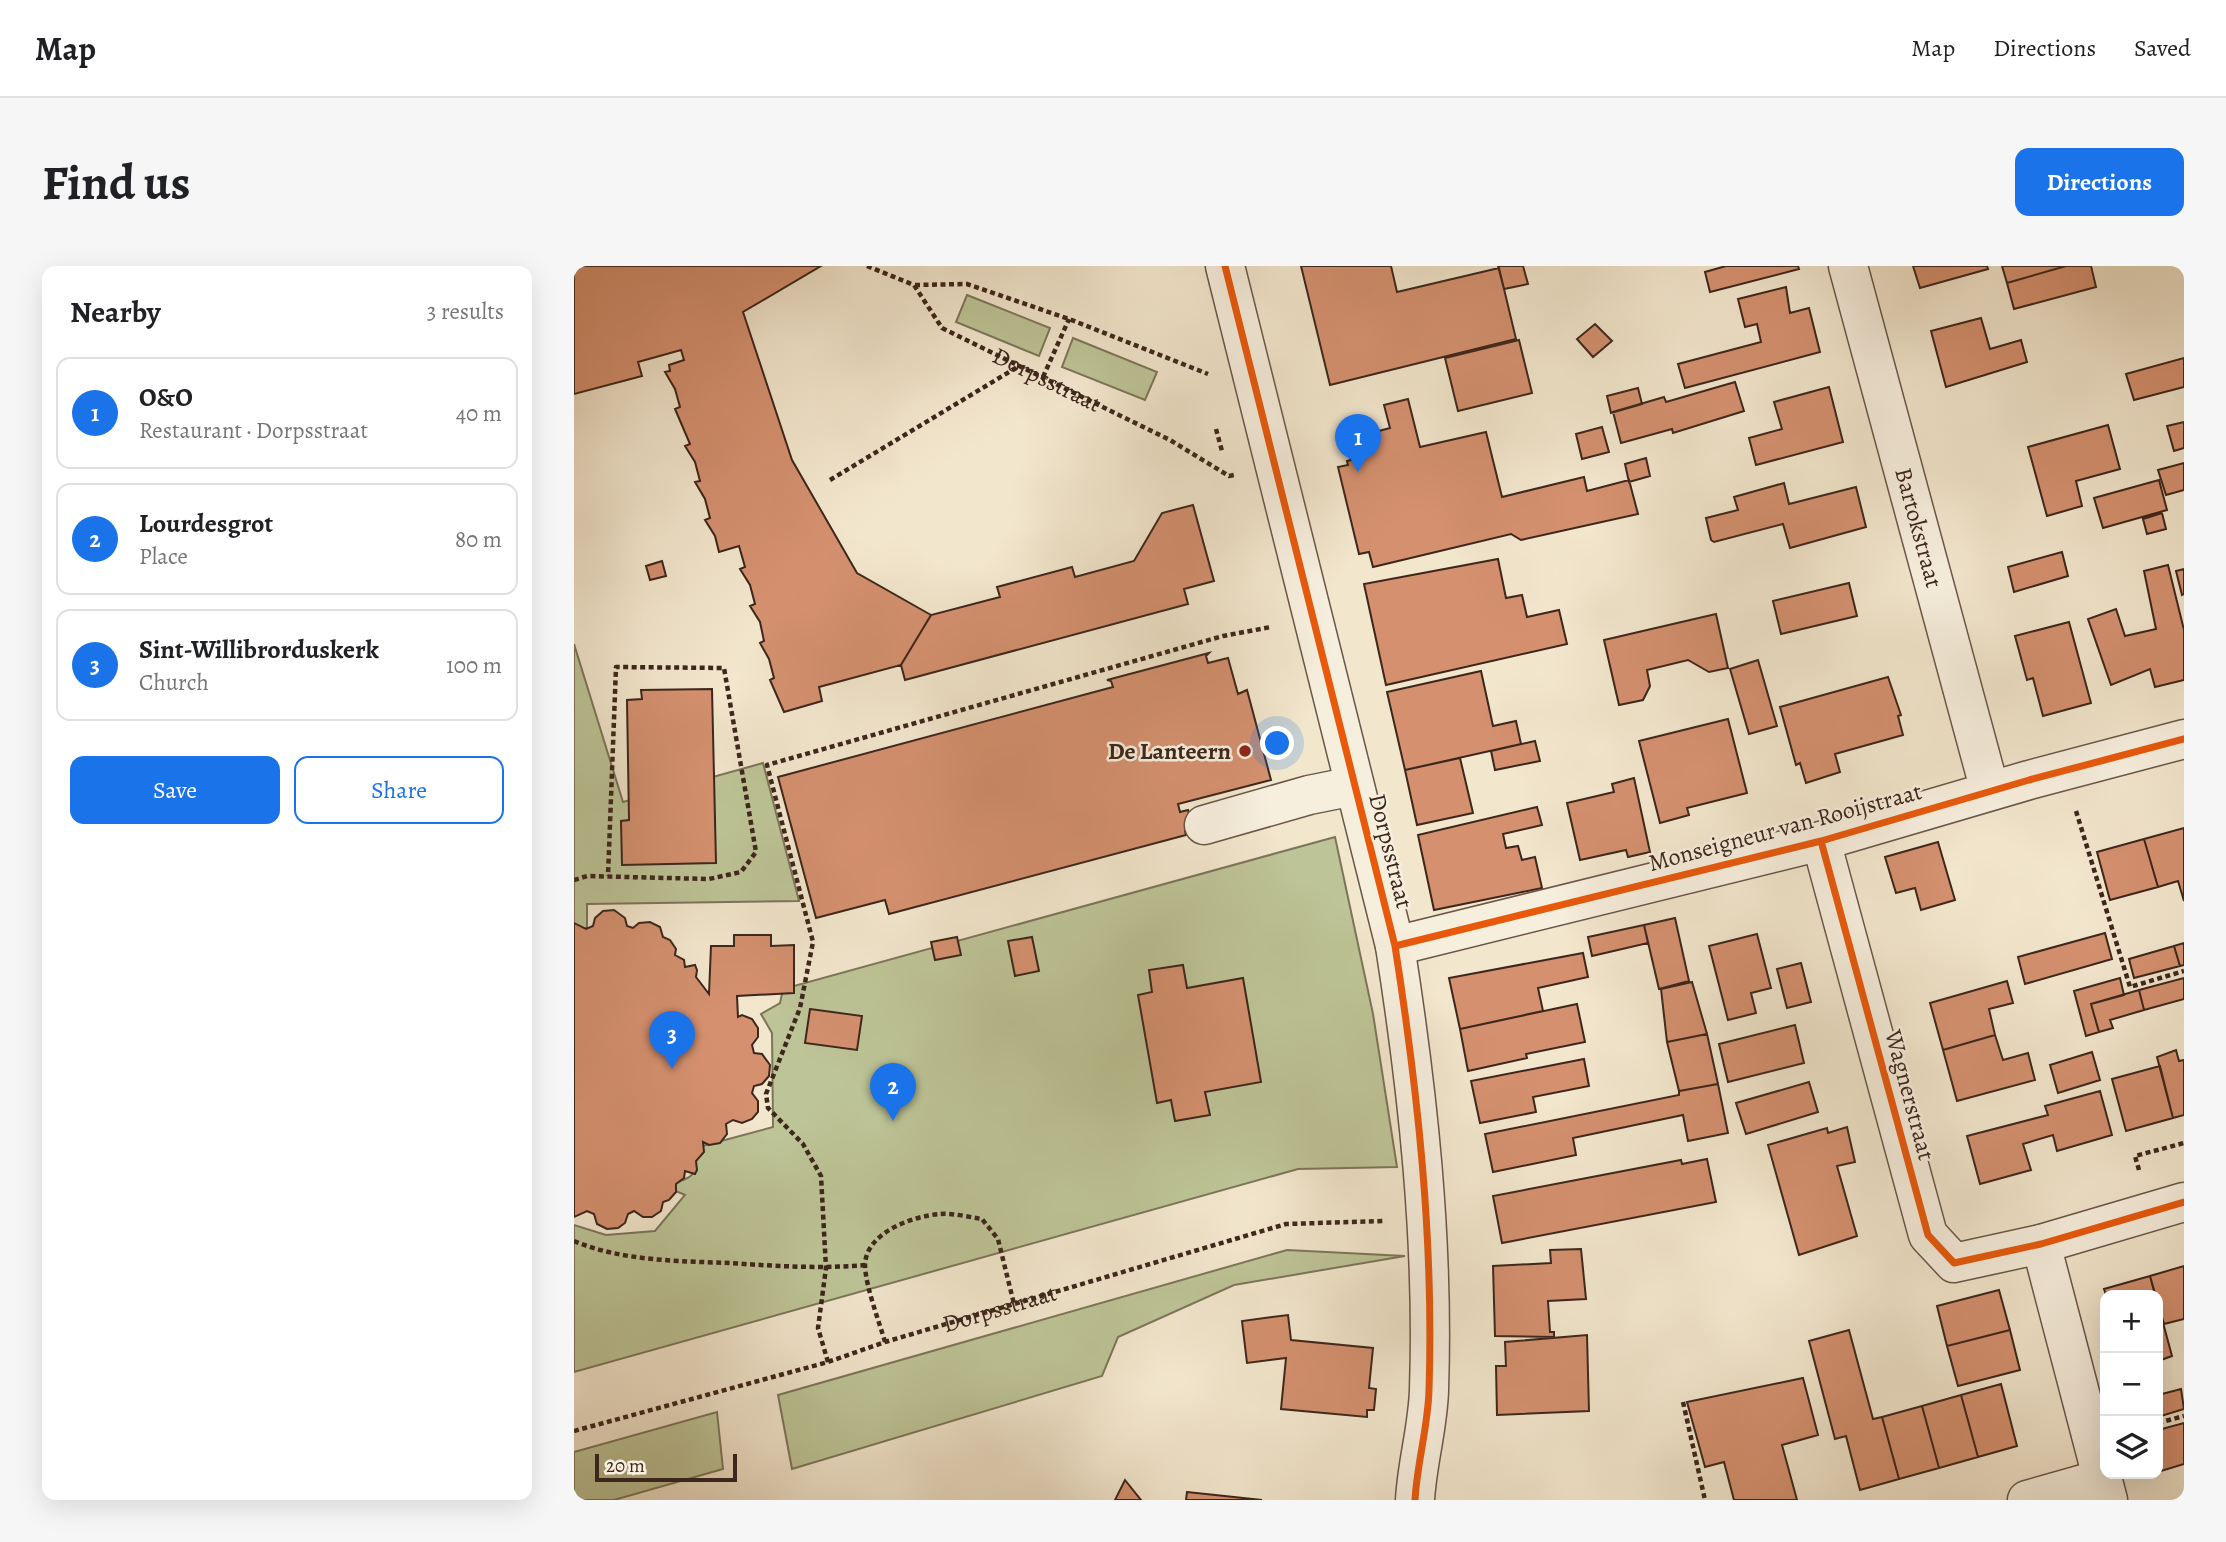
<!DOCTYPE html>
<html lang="en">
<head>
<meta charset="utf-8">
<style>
	body { margin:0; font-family:Alegreya,serif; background:#f6f6f6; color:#202124 }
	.controls { position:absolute; right:21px; bottom:21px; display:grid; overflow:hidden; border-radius:14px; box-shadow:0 7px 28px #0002 }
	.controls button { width:63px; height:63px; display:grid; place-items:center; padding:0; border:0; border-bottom:2px solid #e0e0e0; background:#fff; color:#202124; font:35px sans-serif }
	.scale { position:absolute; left:21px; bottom:18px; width:142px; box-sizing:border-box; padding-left:7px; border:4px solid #3d261c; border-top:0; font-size:19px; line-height:24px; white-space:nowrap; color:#3d261c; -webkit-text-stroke:5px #f7efde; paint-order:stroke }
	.you { position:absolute; left:704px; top:478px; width:24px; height:24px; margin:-18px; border:5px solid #fff; border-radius:50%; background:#1a73e8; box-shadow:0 0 0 10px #1a73e833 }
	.badge { display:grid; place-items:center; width:46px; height:46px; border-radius:50%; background:#1a73e8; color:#fff; font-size:23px; font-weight:700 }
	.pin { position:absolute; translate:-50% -58px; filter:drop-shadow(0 2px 4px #0008) }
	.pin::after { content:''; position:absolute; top:37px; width:24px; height:21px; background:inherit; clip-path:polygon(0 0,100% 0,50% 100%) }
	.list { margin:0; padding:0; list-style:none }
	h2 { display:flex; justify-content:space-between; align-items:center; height:91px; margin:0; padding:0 28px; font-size:30px }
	h2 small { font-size:23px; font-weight:400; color:#757577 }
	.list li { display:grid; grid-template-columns:46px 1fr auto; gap:21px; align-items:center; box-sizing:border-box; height:112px; margin:0 14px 14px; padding:0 14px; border:2px solid #e0e0e0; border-radius:14px }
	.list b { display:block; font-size:26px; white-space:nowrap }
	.list p { margin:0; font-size:23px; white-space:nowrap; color:#757577 }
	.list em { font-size:23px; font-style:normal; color:#757577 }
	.actions { display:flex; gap:14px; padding:21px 28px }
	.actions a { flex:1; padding:16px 0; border:2px solid #1a73e8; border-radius:14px; text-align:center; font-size:24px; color:#1a73e8 }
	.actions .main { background:#1a73e8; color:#fff }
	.icon { flex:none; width:38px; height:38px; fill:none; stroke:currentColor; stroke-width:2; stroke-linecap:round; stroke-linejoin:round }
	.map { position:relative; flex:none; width:1610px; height:1234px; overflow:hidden; border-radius:14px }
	header { display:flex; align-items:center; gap:42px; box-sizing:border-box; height:98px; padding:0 35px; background:#fff; border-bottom:2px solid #e0e0e0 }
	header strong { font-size:33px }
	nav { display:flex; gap:38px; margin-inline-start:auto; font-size:24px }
	.intro { display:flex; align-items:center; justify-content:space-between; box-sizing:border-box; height:168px; padding:0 42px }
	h1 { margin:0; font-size:49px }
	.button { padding:18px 32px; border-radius:14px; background:#1a73e8; color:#fff; font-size:24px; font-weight:700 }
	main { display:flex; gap:42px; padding:0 42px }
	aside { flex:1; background:#fff; border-radius:14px; box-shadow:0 7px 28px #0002 }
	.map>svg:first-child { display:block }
	.green { fill:#bdc497; stroke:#7d755a; stroke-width:2 }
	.building { fill:#d4906f; stroke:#3d261c; stroke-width:2 }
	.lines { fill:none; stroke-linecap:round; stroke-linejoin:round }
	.minor-casing { stroke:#6a5648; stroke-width:41 }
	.path { stroke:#3d261c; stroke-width:4.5; stroke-dasharray:5 3.5; stroke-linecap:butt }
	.minor { stroke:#f7efde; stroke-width:38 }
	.cycleway-casing { stroke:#f7efde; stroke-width:11 }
	.cycleway { stroke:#e8590c; stroke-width:7 }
	.poi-dot { fill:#8f2418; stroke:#f7efde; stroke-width:2.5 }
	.labels { text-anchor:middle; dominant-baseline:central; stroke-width:5; stroke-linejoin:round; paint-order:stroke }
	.street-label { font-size:24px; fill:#3d261c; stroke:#f7efde }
	.poi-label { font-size:24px; font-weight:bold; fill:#3d261c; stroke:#f7efde; text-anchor:end }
</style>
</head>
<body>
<header>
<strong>Map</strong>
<nav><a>Map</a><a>Directions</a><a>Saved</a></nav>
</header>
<div class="intro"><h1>Find us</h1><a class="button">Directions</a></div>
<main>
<aside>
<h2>Nearby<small>3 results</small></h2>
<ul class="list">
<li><span class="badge">1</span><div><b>O&amp;O</b><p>Restaurant · Dorpsstraat</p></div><em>40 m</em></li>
<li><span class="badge">2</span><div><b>Lourdesgrot</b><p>Place</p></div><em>80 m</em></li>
<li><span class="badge">3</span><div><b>Sint-Willibrorduskerk</b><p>Church</p></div><em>100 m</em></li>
</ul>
<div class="actions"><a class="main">Save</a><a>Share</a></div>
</aside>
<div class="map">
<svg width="1610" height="1234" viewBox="0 0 1610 1234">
	<rect width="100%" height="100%" fill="#f2e6cd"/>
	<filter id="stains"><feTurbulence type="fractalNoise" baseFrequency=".00286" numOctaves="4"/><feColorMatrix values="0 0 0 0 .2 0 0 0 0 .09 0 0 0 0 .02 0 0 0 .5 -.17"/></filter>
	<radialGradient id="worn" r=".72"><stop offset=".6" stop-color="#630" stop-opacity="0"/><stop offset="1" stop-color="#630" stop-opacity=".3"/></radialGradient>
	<path class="green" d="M393 29 476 62 465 90 382 56Z
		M499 72 583 106 571 134 488 101Z
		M0 378 49 536 189 497 225 635 13 638V662L0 663Z
		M761 571 799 748 823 901 724 903 0 1106V959L32 969 81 965 111 929 90 920C117 912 126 912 121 882L199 861 198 767 187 748 206 737 209 723Z
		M713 984 831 990 660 1019 544 1071 528 1110 218 1203 204 1129Z
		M143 1146 149 1203 40 1234H0V1186Z"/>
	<path class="building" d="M0 0H247L169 46 218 194 283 307 357 349 327 399 245 421 248 435 210 446 196 414 200 412 195 393 186 377 190 375 186 356 176 340 181 338 176 319 166 303 171 301 165 280 145 286 141 270 131 254 136 252 131 233 121 216 126 215 121 196 111 180 116 178 101 143 106 141 101 123 91 106 96 105 95 99 110 94 107 84 64 96 68 110 0 128Z
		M727 0H817L823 26 925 2 942 73 756 119Z
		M924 0H949L954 18 930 23Z
		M1152 0H1224L1225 3 1136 26 1131 6Z
		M1339 0H1413L1414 3 1346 22Z
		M1428 0H1492L1433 17Z
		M1492 0H1517L1522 21 1440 43 1433 17Z
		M1212 21 1216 47 1235 42 1246 86 1111 122 1104 98 1187 76 1183 58 1171 61 1164 33Z
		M1407 52 1416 83 1447 74 1453 96 1372 121 1357 65Z
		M1021 58 1038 75 1019 91 1003 73Z
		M945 74 958 127 884 145 871 92Z
		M1610 92V121L1560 134 1552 108Z
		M1161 116 1170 145 1099 167 1098 163 1047 177 1039 146 1090 131 1092 136Z
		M1255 121 1269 176 1182 199 1175 172 1208 163 1200 136Z
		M1064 122 1068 138 1037 147 1033 130Z
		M834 133 846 181 912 166 928 231 1010 211 1013 225 1055 214 1064 248 947 274 937 268 799 301 795 286 785 288 764 201 774 199 773 195 777 194 771 174 816 162 810 139Z
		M1610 156V182L1600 185 1593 160Z
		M1534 159 1546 203 1502 215 1508 240 1473 250 1454 181Z
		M1028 161 1035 186 1008 193 1002 168Z
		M1072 192 1076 210 1055 216 1051 198Z
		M1610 197V224L1592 229 1584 204Z
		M1585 214 1593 244 1529 262 1520 232Z
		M1210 217 1215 238 1282 221 1292 261 1216 282 1209 258 1140 276 1137 274 1132 252 1164 244 1160 231Z
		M619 239 640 315 610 323 614 338 331 414 327 399 357 349 426 331 423 321 498 301 501 311 560 295 588 247Z
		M1588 247 1592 263 1573 268 1569 253Z
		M1488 286 1494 310 1440 326 1434 301Z
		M924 293 932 332 948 329 953 351 985 344 993 378 812 419 790 318Z
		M88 295 92 310 76 314 72 300Z
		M1594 299 1610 364V414L1581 421 1576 403 1537 419 1514 353 1542 343 1551 370 1582 363 1570 305Z
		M1610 303V328L1608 329 1602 305Z
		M1275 317 1283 350 1207 368 1199 335Z
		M1142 348 1154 402 1135 406 1114 394 1073 404 1076 420 1069 434 1045 439 1030 374Z
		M1495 356 1517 437 1469 450 1459 412 1453 414 1441 370Z
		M635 387 632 390 634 397 654 392 664 428 673 424 697 514 604 538 606 546 614 544 619 563 611 565 612 569 315 648 311 634 242 652 204 511 539 421 537 415 533 414Z
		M1184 394 1203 460 1175 468 1156 403Z
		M907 405 919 460 942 455 947 478 831 504 813 426Z
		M1314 411 1327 449 1324 450 1329 469 1261 488 1266 506 1232 517 1226 497 1222 499 1206 441Z
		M138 423 142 597 48 599 47 555 55 554 53 434 68 433 67 424Z
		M1154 453 1173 527 1113 542 1115 549 1086 557 1065 475Z
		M961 475 966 495 921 504 917 485Z
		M886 492 899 547 843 559 831 504Z
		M1060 512 1076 586 1054 591 1052 584 1006 594 993 537 1040 526 1038 518Z
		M963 541 968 559 929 568 932 582 944 580 948 594 961 591 968 622 860 644 844 569Z
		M1610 562V635L1604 615 1584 621 1570 573Z
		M1570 573 1584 621 1536 634 1523 586Z
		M1364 576 1381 634 1347 644 1341 622 1322 627 1311 591Z
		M40 644 51 652 53 660 59 662 65 657 76 656 86 661 89 671 96 674 102 683 101 689 110 694 111 701 121 699 123 704 122 711 135 728 137 680H160V669H197V680L220 679V727L163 730 164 751 168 749 178 753 184 762V771L178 779 180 787 188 788 196 799 195 810 188 818 180 820 178 827 184 835V846L178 853 168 857 159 854 152 858 153 868 146 877 135 879 129 876 130 886 122 895 123 904 121 908 111 905 110 912 102 918V926L95 934 89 936 87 945 78 951H69L60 945 54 948 51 957 44 962 33 963 23 958 20 948 13 945 0 951V657L12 663 19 660 21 652 29 645Z
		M1101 652 1115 715 1085 723 1070 659Z
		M1070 659 1074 677 1018 690 1014 671Z
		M1531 667 1538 693 1451 718 1444 691Z
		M1183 668 1197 722 1177 727 1182 747 1154 754 1135 680Z
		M383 671 387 689 361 694 357 676Z
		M458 671 465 705 441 710 434 675Z
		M1610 677V699L1606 700 1600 680Z
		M1600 680 1606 700 1560 712 1555 693Z
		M1009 687 1014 711 964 722 969 745 886 763 875 712Z
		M1227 697 1237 736 1213 742 1203 703Z
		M609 699 613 722 669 712 687 816 631 826 636 849 601 855 597 834 583 837 564 729 578 726 575 704Z
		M1546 712 1550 729 1517 738 1525 766 1512 770 1500 725Z
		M1610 712V733L1570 744 1565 724Z
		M1433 715 1439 737 1415 743 1421 769 1369 784 1356 737Z
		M1118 716 1133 768 1093 776 1087 723Z
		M1565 724 1570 744 1536 754 1539 762 1525 766 1517 738Z
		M1003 738 1011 776 952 788 953 792 894 805 886 763Z
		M236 743 288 750 283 784 231 777Z
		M1221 759 1230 797 1154 816 1145 778Z
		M1133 768 1144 818 1105 825 1093 776Z
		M1421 769 1429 794 1454 787 1461 814 1383 835 1369 784Z
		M1602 784 1605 795 1610 794V849L1599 852 1583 791Z
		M1518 786 1526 814 1484 827 1476 799Z
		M1010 793 1015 820 959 831 962 846 906 857 897 815Z
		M1586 800 1599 852 1552 865 1538 813Z
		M1235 816 1244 846 1172 868 1162 837Z
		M1144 818 1154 867 1114 875 1109 849 999 872 1002 889 919 906 911 868 1105 829V825Z
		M1526 825 1538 869 1483 885 1479 869 1449 878 1457 904 1406 918 1393 870 1474 849 1471 840Z
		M1273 861 1281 896 1263 900 1283 970 1225 989 1194 879 1253 862 1254 867Z
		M1133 893 1142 936 928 977 919 930 1107 894 1108 898Z
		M1007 983 1012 1033 974 1035 976 1066H980V1071L921 1070 919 1000 977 997 976 984Z
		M1610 1000V1053L1590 1058 1576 1010Z
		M1576 1010 1581 1029H1532L1530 1023Z
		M1425 1024 1436 1064 1373 1080 1363 1040Z
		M1584 1038 1598 1090 1584 1095Z
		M714 1049 717 1074 799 1082 795 1122 802 1123 800 1144H793V1151L707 1143 712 1092 673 1097 668 1055Z
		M1275 1064 1299 1153 1308 1151 1325 1213 1286 1224 1272 1170 1261 1173 1235 1075Z
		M1436 1064 1446 1104 1384 1120 1373 1080Z
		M1013 1069 1015 1145 923 1149 922 1100H932L931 1076Z
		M1229 1112 1244 1169 1208 1179 1223 1234H1160L1150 1196 1131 1201 1113 1136Z
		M1427 1118 1443 1180 1404 1191 1387 1129Z
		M1607 1123 1610 1143 1584 1151V1129Z
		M1387 1129 1404 1191 1365 1202 1348 1140Z
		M1348 1140 1365 1202 1325 1213 1308 1151Z
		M1610 1157V1198L1584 1206V1164Z
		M551 1214 567 1234H541Z
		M613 1226 688 1234H612Z"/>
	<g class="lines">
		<defs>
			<g id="minor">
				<path d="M651 0 821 680C844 827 860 974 855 1124 854 1161 843 1197 841 1234"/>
				<path id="s3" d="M1274 0 1416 525"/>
				<path d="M630 559 735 529 780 520"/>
				<path d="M1247 575 1354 969 1380 997 1467 978 1610 936"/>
				<path d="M821 680 1247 575 1455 514 1610 473"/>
				<path d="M1467 978 1534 1234"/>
				<path d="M1453 1234 1527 1213"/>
			</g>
		</defs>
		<use href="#minor" class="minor-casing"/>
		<g class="path">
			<path id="s1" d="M293 0 340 19 368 62 596 174 655 210 660 209"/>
			<path d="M341 19 393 18 495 53 634 108"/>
			<path d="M469 111 495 53"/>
			<path d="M642 163 648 185"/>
			<path d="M256 214 445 100"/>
			<path d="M1502 545 1556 721 1610 705"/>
			<path d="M0 614 13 610 135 613 167 606 182 586 150 402 42 401 34 610"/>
			<path d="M1565 904 1561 890 1610 877"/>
			<path d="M0 975C47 995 104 995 155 997 201 1000 246 1003 291 999"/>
			<path d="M311 1076C305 1055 291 1019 291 998 293 966 339 950 366 948 379 947 395 951 408 953L424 973 440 1038"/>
			<path d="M254 1096 244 1062 252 1002 247 910 229 878 194 842 192 828 226 742 239 676 193 499 649 370 697 361"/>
			<path d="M1109 1136 1131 1234"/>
			<path d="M1584 1157 1610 1150"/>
			<path id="s2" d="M0 1165 254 1096 311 1076 712 958 810 955"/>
		</g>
		<use href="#minor" class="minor"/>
		<defs>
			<path id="cycleway" d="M651 0 821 680C844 827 860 974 855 1124 854 1161 843 1197 841 1234
				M1247 575 1354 969 1380 997 1467 978 1610 936
				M821 680 1247 575 1455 514 1610 473"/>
		</defs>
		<use href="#cycleway" class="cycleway-casing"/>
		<use href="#cycleway" class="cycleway"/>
	</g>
	<circle class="poi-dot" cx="671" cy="485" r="7"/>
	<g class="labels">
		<g class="street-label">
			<text stroke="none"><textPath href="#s1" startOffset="219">Dorpsstraat</textPath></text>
			<text stroke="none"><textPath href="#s3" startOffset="271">Bartokstraat</textPath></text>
			<text transform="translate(1211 561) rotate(-15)">Monseigneur van Rooijstraat</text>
			<text transform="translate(817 585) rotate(76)">Dorpsstraat</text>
			<text transform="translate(1336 829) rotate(75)">Wagnerstraat</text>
			<text stroke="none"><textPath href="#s2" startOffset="443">Dorpsstraat</textPath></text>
		</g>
		<g class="poi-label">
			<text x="657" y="485">De Lanteern</text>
		</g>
	</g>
	<rect width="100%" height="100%" filter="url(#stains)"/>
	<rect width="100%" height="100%" fill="url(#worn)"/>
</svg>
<div class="controls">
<button>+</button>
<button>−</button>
<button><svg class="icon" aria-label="layers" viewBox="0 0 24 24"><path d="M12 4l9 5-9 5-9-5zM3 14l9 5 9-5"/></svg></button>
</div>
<div class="scale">20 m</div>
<div class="you"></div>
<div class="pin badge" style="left:784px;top:206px">1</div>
<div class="pin badge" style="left:319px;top:855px">2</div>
<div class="pin badge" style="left:98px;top:803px">3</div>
</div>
</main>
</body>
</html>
